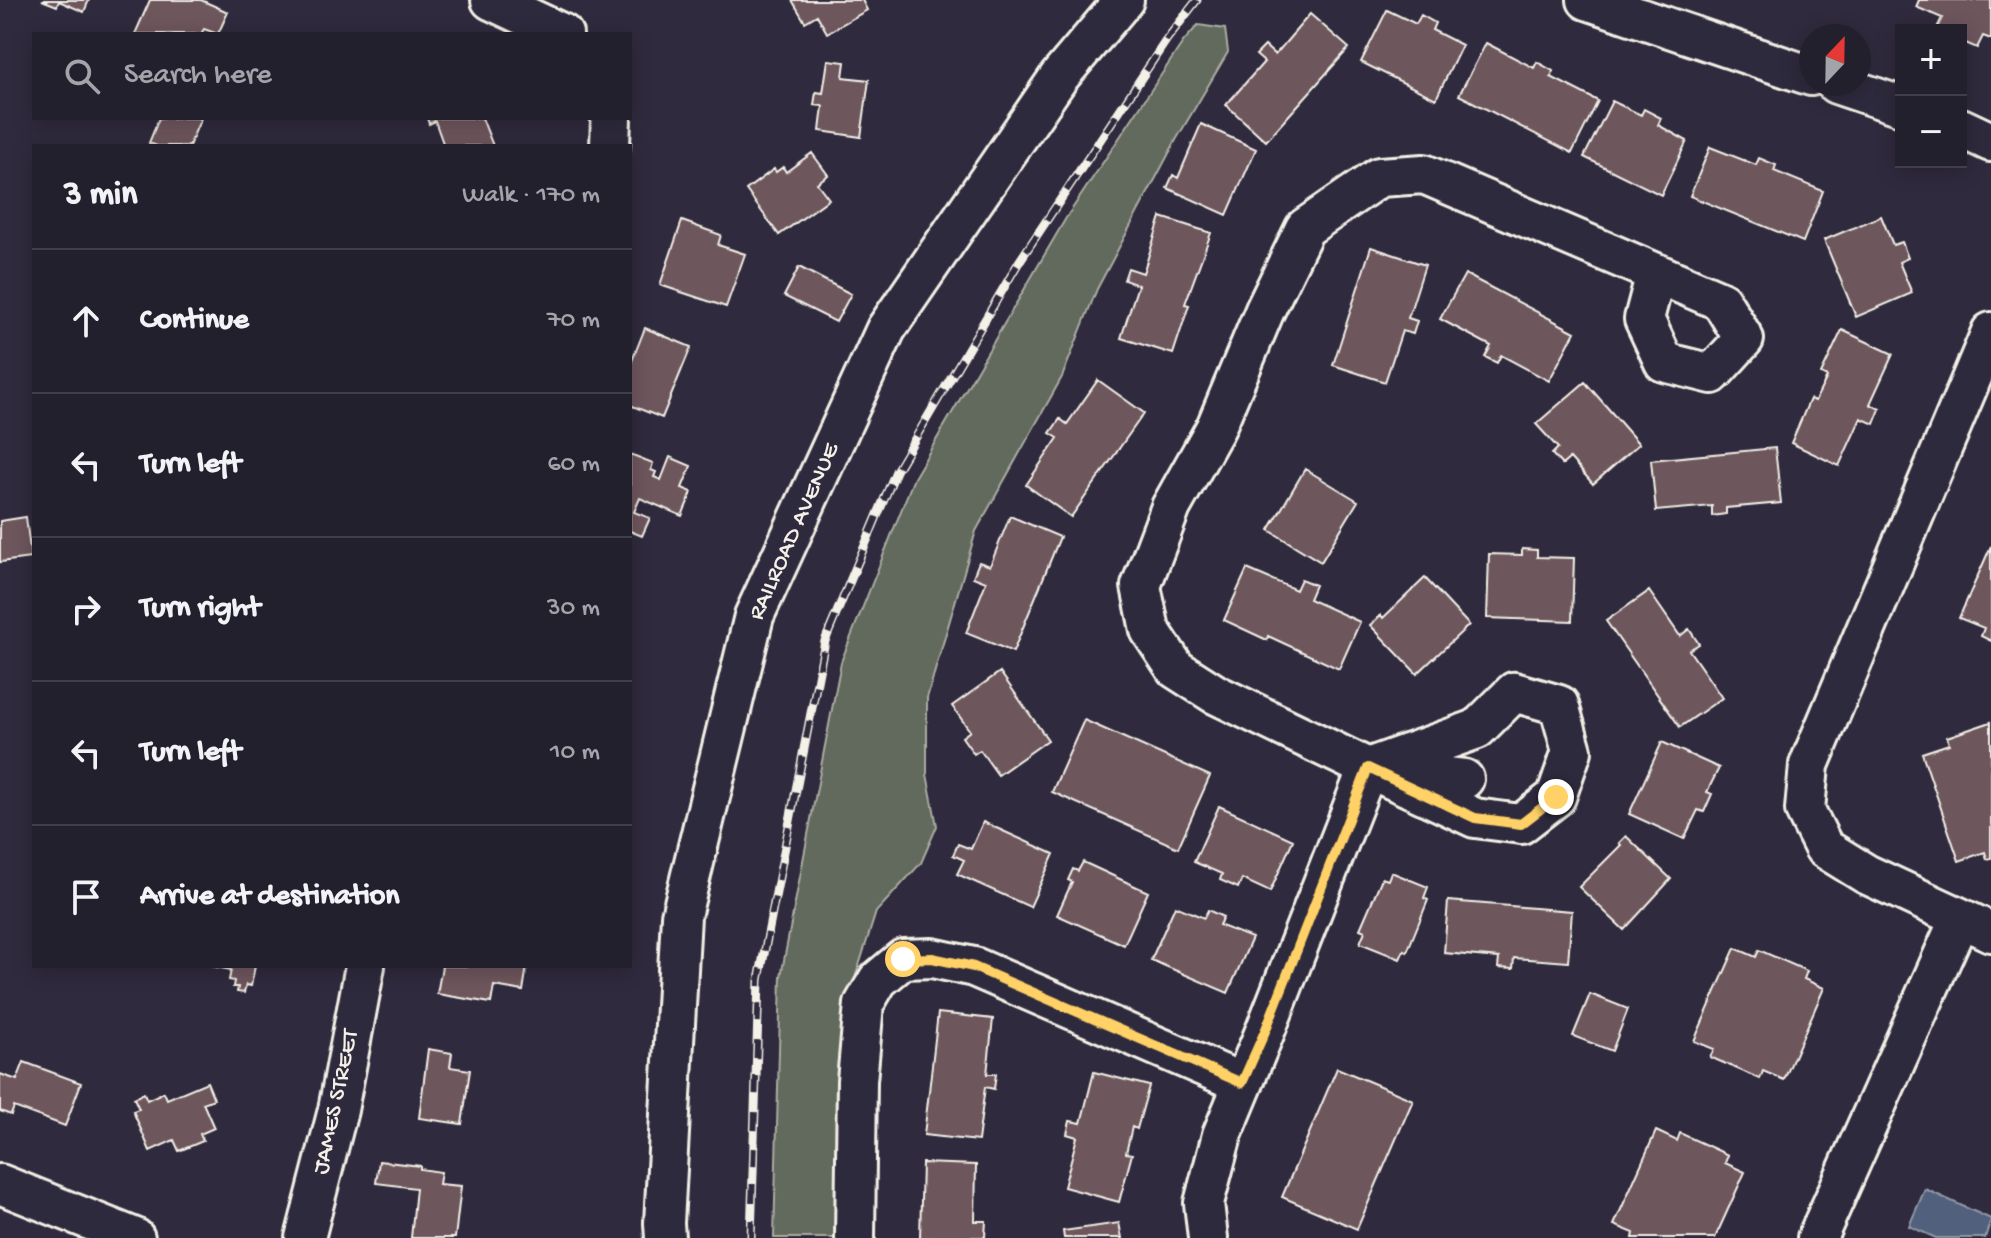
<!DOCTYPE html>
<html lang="en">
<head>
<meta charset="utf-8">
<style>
	body { margin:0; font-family:"Gochi Hand",sans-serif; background:#2b2836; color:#f1f3f6 }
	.controls { position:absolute; right:24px; top:24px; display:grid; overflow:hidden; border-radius:0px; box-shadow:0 4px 20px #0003 }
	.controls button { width:72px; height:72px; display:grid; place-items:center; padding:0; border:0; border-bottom:2px solid #403e4a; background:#23202e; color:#f1f3f6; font:40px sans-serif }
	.compass { position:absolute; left:1799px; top:24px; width:72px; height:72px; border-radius:50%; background:#23202e; box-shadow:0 4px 20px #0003; rotate:22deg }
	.stop { position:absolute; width:24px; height:24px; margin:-18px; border:6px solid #ffd166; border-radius:50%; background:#fff }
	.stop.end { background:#ffd166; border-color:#fff; box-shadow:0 2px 8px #0008 }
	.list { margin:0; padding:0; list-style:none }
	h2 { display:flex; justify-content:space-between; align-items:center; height:104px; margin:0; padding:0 32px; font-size:34px }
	h2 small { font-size:26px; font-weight:400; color:#a3a3aa }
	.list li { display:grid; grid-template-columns:52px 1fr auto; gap:24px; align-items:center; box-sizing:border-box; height:144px; padding:0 32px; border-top:2px solid #403e4a }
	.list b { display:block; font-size:30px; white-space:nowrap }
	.list em { font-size:26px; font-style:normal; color:#a3a3aa }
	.icon { flex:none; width:44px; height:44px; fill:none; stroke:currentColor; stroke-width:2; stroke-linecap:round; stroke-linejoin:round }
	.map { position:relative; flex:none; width:1991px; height:1238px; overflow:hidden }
	.search { position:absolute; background:#23202e; box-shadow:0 4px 20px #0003; left:32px; top:32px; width:600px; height:88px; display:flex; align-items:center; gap:20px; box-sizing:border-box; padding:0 28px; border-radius:0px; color:#a3a3aa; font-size:30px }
	.panel { position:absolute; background:#23202e; box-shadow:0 4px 20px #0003; left:32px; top:144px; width:600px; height:824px; border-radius:0px }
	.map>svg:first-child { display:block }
	.green { fill:#62695d; stroke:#abada2; stroke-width:2 }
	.water { fill:#51607b; stroke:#929aa7; stroke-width:2 }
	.building { fill:#6e575d; stroke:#f4f1e8; stroke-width:2 }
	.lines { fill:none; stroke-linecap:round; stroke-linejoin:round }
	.street-casing { stroke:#f4f1e8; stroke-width:44 }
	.street { stroke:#2f2a3d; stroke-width:38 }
	.rail-casing { stroke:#f4f1e8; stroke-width:9 }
	.rail { stroke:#2f2a3d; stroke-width:6; stroke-dasharray:18; stroke-linecap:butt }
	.route { stroke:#ffd166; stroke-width:10 }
	.labels { text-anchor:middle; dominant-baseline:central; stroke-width:7; stroke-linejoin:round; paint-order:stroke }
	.street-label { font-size:24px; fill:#f4f1e8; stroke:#2f2a3d }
</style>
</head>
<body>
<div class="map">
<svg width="1991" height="1238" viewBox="0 0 1991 1238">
	<rect width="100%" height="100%" fill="#2f2a3d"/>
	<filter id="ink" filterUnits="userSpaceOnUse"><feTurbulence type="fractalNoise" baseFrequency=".0125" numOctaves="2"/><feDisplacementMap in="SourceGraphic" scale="16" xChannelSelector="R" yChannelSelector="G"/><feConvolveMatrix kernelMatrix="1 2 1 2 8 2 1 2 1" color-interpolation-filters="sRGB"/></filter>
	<g filter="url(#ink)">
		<path class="green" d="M1198 25 1225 29 1228 52 1176 140 1097 289 1062 377 976 531 927 698V774L937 826 921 863 876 912 850 994 844 1238H774L781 976 841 662 914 478 1066 218 1183 42Z"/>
		<path class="water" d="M1925 1189 1991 1219 1985 1238H1936L1909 1226Z"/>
		<path class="building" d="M42 0H89L84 12 59 1 57 6Z
			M150 0H201L228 12 218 34 204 29 201 34H135Z
			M792 0H862L867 10 827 33 817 15 805 22Z
			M1919 0H1991V39L1983 36 1977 48 1961 41V30H1936L1942 18 1916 7Z
			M1387 10 1416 24 1421 15 1435 23 1432 30 1462 45 1436 99 1361 62Z
			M1310 14 1349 48 1266 141 1226 105 1264 62 1256 55 1265 46 1275 55Z
			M1486 43 1534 68 1537 62 1553 71 1551 77 1598 101 1572 153 1459 95Z
			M828 60 845 62 843 77 869 80 861 137 820 131 823 106 814 105 816 92 823 93Z
			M1612 101 1641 115 1644 109 1661 118 1658 125 1687 141 1661 195 1584 157Z
			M159 118H201L189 146H157L149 143Z
			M427 118H482L493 146H444L435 121 429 124Z
			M1201 124 1256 149 1227 215 1167 188 1173 175 1178 178Z
			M1710 147 1756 165 1759 158 1776 165 1774 171 1823 191 1803 242 1690 196Z
			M812 153 828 175 817 183 829 199 779 235 746 190 774 169 776 172 783 167 786 172Z
			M1881 216 1893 245 1902 242 1908 258 1899 262 1912 293 1856 317 1824 240Z
			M1161 217 1211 233 1185 304 1189 305 1173 354 1121 338 1138 285 1124 280 1128 268 1143 273Z
			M682 221 721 235 718 245 745 254 726 307 660 285Z
			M1371 247 1425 265 1408 318 1417 321 1413 334 1402 331 1385 382 1333 365Z
			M799 267 851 294 836 322 784 296Z
			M1465 274 1575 332 1549 381 1501 355 1497 363 1485 357 1491 346 1440 319Z
			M645 328 691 347 662 418 630 405V366Z
			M1842 330 1893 354 1870 404 1880 409 1874 424 1861 418 1839 466 1791 443 1810 399 1815 401 1827 377 1821 374Z
			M1098 380 1144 413 1071 517 1026 485 1058 438 1050 433 1060 419 1067 424Z
			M1585 382 1639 444 1593 484 1570 458 1562 465 1552 454 1558 448 1536 424Z
			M1775 448 1781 503 1726 508V514L1712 516V506L1656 511 1651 460Z
			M630 454 653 463 651 470 656 472 654 477 661 480 670 457 691 466 682 488 692 492 682 516 640 498 634 512 650 518 642 536 630 531Z
			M1305 469 1358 501 1321 562 1269 530Z
			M1010 516 1060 537 1013 652 966 633 986 582 973 577 979 562 990 566Z
			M26 517 31 558 0 562V521Z
			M1991 546V641L1981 636 1984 628 1959 618Z
			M1522 549 1537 550V557L1574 558 1572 621 1487 618 1489 554 1522 555Z
			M1247 569 1296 590 1301 579 1315 585 1309 599 1360 622 1339 669 1268 636 1267 640 1224 620Z
			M1425 578 1469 625 1417 674 1370 625 1381 615 1383 618Z
			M1649 591 1680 636 1689 629 1699 644 1689 650 1722 698 1680 727 1606 621Z
			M1000 672 1048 740 998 775 980 750 974 754 962 737 970 731 952 706Z
			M1084 720 1210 776 1178 848 1052 792Z
			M1991 722V858L1987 859 1985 852 1959 861 1922 753 1949 744 1947 737Z
			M1662 742 1719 768 1707 792 1712 794 1704 812 1698 810 1684 839 1629 814Z
			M1219 806 1293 840 1270 892 1242 879 1238 888 1220 880 1222 874 1194 862Z
			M983 822 1054 854 1030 907 957 874 964 860 953 855 958 844 971 849Z
			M1626 836 1671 879 1624 930 1579 887 1621 845 1619 843Z
			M1083 862 1148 892 1124 945 1057 915 1072 882 1068 880 1073 869 1078 871Z
			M1391 872 1428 887 1424 898 1428 900 1407 952 1404 950 1400 959 1360 943 1365 931 1360 929 1382 878 1388 880Z
			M1448 901 1572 911 1568 962 1514 958 1513 969 1498 968 1499 958 1444 953Z
			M1175 906 1204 918 1208 910 1223 917 1219 925 1252 938 1228 993 1151 960Z
			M1735 948 1756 957 1759 950 1807 971 1804 979 1824 988 1784 1080 1763 1071 1760 1079 1710 1057 1714 1049 1694 1041Z
			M211 966H255L251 986 246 985 244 993 237 992 238 987H233L234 981 229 980 231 970Z
			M442 966H527L523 991 494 986 491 1003 437 994Z
			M1590 994 1628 1009 1612 1051 1573 1036Z
			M938 1013 993 1019 987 1074H996L994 1089 985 1087 978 1141 924 1135Z
			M428 1049 452 1053 450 1067 470 1070 462 1124 419 1118Z
			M24 1062 81 1083 65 1126 14 1107 11 1115 0 1111V1074L17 1080Z
			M1337 1068 1413 1100 1357 1229 1282 1197Z
			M1094 1072 1149 1086 1137 1129 1132 1127 1126 1153 1132 1154 1119 1202 1064 1187 1077 1137 1067 1134 1070 1121 1081 1123Z
			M207 1082 214 1099 203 1103 214 1128 200 1134 203 1141 179 1151 174 1140 150 1151 133 1111 139 1109 134 1098 144 1093 147 1100 164 1092 167 1099Z
			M1656 1131 1677 1141 1680 1133 1728 1155 1725 1163 1745 1172 1715 1238H1633L1634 1233 1614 1225Z
			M379 1161 420 1166V1169L441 1172 439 1184 461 1186 455 1238H411L416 1188 376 1183Z
			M922 1163 976 1165 975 1221H986L985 1237 920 1238Z
			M1119 1223 1122 1238H1064L1063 1231Z"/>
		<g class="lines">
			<defs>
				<path id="street" d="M491 0 563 34
					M1587 0 1811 76
					M1836 84 1901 106
					M1961 128 1991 142
					M610 146 611 118
					M1656 273 1721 301 1744 339 1712 374 1664 362 1644 319Z
					M1991 332 1809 765 1805 810 1824 848 1866 874 1991 932
					M1514 692 1559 705 1572 751 1556 797 1521 824 1475 818 1368 768 1477 729Z
					M1464 779 1368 768 1215 694 1176 669 1150 630 1141 586 1171 507 1216 427 1265 310 1305 228 1379 177 1424 174 1656 273
					M0 1184 135 1238
					M305 1238 338 1110 365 966
					M665 1238 664 1223 681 916 754 616 886 329 1059 77 1124 0
					M855 1238 857 1081 864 1004 878 980 903 959 932 958 974 967 1242 1083
					M1208 1238 1204 1203 1222 1135 1266 1029 1368 768
					M1817 1238 1960 918"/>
			</defs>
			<use href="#street" class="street-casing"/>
			<use href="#street" class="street"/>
			<defs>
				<path id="rail" d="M751 1238 759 980 825 641 896 471 1019 262 1167 39 1197 0"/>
			</defs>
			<use href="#rail" class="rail-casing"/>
			<use href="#rail" class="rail"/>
		</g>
	</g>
	<g class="lines" filter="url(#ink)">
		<path class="route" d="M903 959 932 958 974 967 1242 1083 1266 1029 1368 768 1475 818 1521 824 1556 797"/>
	</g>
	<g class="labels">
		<g class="street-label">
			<text transform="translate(795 532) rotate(-66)">RAILROAD AVENUE</text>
			<text transform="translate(337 1102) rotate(-78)">JAMES STREET</text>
		</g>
	</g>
</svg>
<div class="controls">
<button>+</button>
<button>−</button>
</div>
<svg class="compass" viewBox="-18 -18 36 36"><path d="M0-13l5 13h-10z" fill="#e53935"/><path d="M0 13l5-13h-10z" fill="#a3a3aa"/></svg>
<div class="stop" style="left:903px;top:959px"></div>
<div class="stop end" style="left:1556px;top:797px"></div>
<div class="search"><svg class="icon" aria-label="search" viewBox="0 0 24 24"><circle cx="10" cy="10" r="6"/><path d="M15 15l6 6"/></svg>Search here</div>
<section class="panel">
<h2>3 min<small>Walk · 170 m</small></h2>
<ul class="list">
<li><svg class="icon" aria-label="ahead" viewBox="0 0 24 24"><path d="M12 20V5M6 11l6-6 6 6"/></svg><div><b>Continue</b></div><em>70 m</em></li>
<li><svg class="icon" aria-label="left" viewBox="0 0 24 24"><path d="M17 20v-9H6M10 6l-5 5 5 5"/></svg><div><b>Turn left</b></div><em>60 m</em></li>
<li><svg class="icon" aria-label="right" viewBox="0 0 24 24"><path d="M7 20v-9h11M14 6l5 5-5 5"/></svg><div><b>Turn right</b></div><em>30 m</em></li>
<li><svg class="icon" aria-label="left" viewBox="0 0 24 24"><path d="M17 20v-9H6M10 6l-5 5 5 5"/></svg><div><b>Turn left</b></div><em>10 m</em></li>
<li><svg class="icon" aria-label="arrive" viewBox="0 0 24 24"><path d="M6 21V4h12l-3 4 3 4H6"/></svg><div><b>Arrive at destination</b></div></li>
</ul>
</section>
</div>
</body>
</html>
